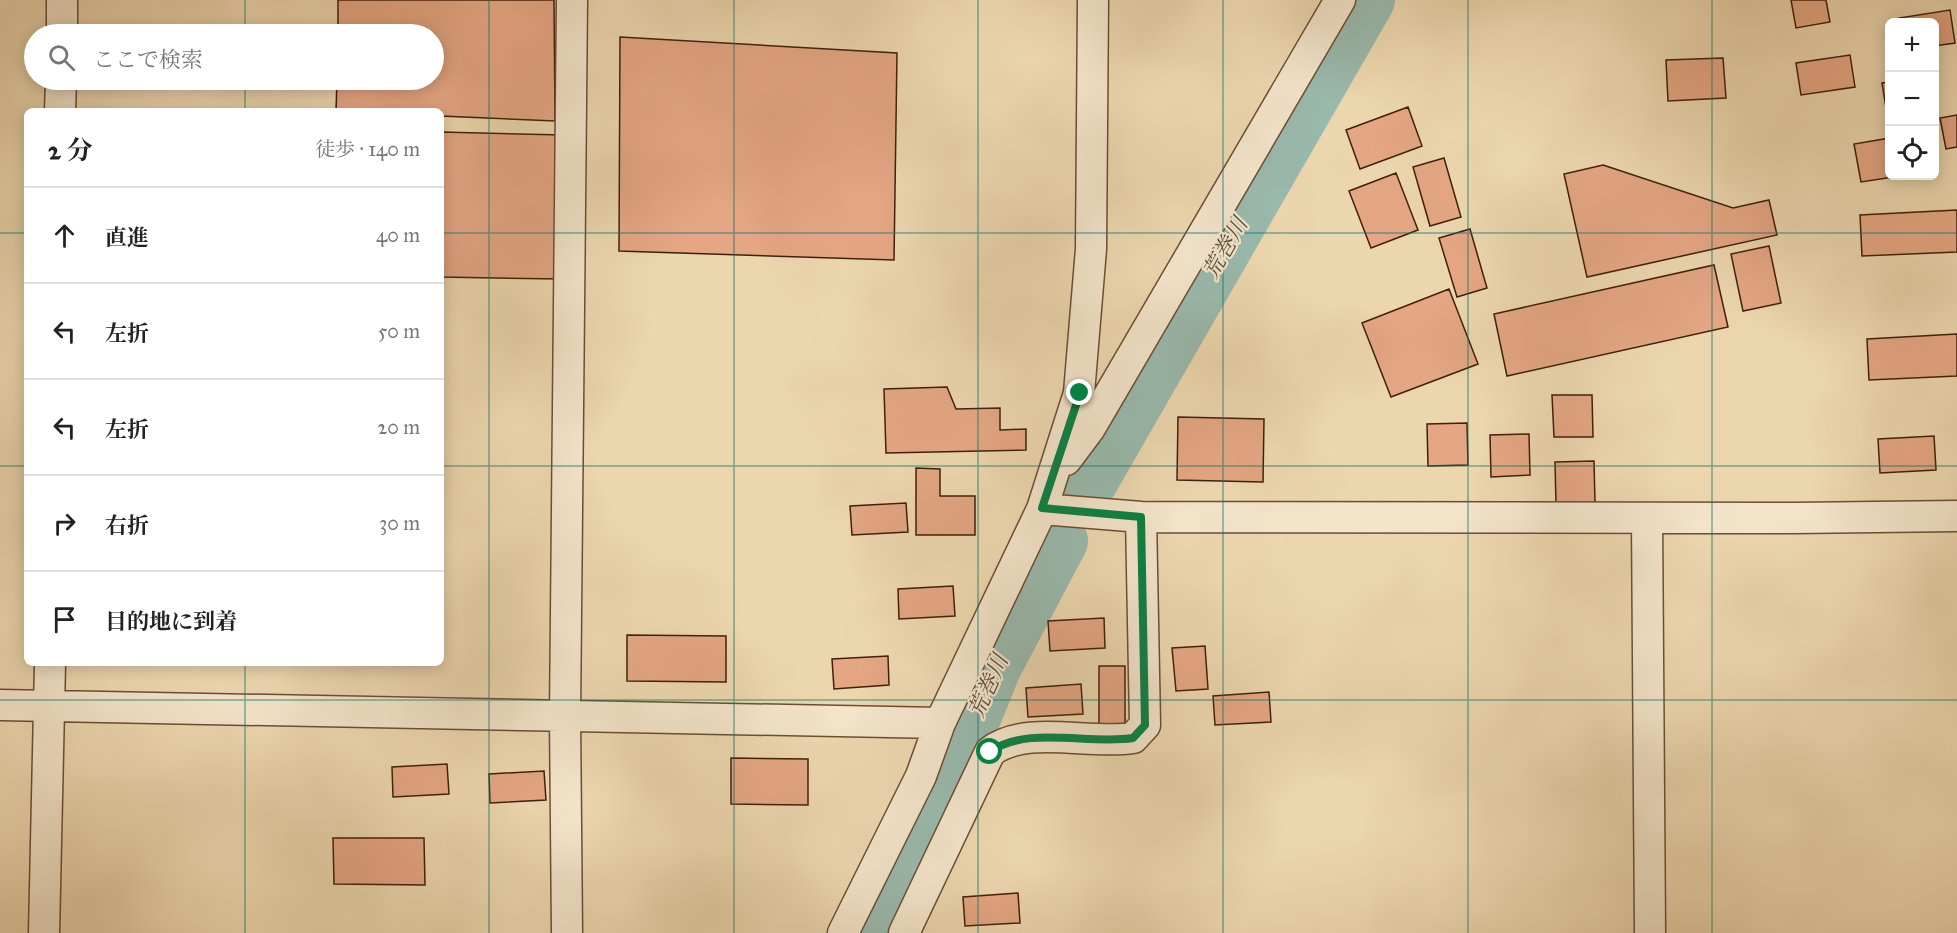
<!DOCTYPE html>
<html lang="ja">
<head>
<meta charset="utf-8">
<style>
	body { margin:0; font-family:"IM FELL Great Primer","Noto Serif JP",serif; background:#f2f2f2; color:#222 }
	.controls { position:absolute; right:18px; top:18px; display:grid; overflow:hidden; border-radius:9px; box-shadow:0 3px 15px #0003 }
	.controls button { width:54px; height:54px; display:grid; place-items:center; padding:0; border:0; border-bottom:2px solid #e0e0e0; background:#fff; color:#222; font:30px sans-serif }
	.stop { position:absolute; width:18px; height:18px; margin:-14px; border:4px solid #0b8043; border-radius:50%; background:#fff }
	.stop.end { background:#0b8043; border-color:#fff; box-shadow:0 2px 6px #0008 }
	.list { margin:0; padding:0; list-style:none }
	h2 { display:flex; justify-content:space-between; align-items:center; height:78px; margin:0; padding:0 24px; font-size:26px }
	h2 small { font-size:20px; font-weight:400; color:#767676 }
	.list li { display:grid; grid-template-columns:39px 1fr auto; gap:18px; align-items:center; box-sizing:border-box; height:96px; padding:0 24px; border-top:2px solid #e0e0e0 }
	.list b { display:block; font-size:22px; white-space:nowrap }
	.list em { font-size:20px; font-style:normal; color:#767676 }
	.icon { flex:none; width:33px; height:33px; fill:none; stroke:currentColor; stroke-width:2; stroke-linecap:round; stroke-linejoin:round }
	.map { position:relative; flex:none; width:1957px; height:933px; overflow:hidden }
	.search { position:absolute; background:#fff; box-shadow:0 3px 15px #0003; left:24px; top:24px; width:420px; height:66px; display:flex; align-items:center; gap:15px; box-sizing:border-box; padding:0 21px; border-radius:33px; color:#767676; font-size:22px }
	.panel { position:absolute; background:#fff; box-shadow:0 3px 15px #0003; left:24px; top:108px; width:420px; height:558px; border-radius:9px }
	.map>svg:first-child { display:block }
	.lines { fill:none; stroke-linecap:round; stroke-linejoin:round }
	.river { stroke:#99b9ad; stroke-width:54 }
	.building { fill:#e4a683; stroke:#401f0b; stroke-width:1.5 }
	.minor-casing { stroke:#6b4d34; stroke-width:33 }
	.minor { stroke:#f3e4ca; stroke-width:30 }
	.route { stroke:#0b8043; stroke-width:8 }
	.grid { fill:none; stroke:#0f766e; stroke-width:1.5; stroke-opacity:0.55 }
	.labels { text-anchor:middle; dominant-baseline:central; stroke-width:4.5; stroke-linejoin:round; paint-order:stroke }
	.water-label { font-size:22px; font-style:italic; fill:#5b4d3c; stroke:#f3e4ca }
</style>
</head>
<body>
<div class="map">
<svg width="1957" height="933" viewBox="0 0 1957 933">
	<rect width="100%" height="100%" fill="#ecd6ae"/>
	<filter id="stains"><feTurbulence type="fractalNoise" baseFrequency=".00333" numOctaves="4"/><feColorMatrix values="0 0 0 0 .2 0 0 0 0 .09 0 0 0 0 .02 0 0 0 .5 -.17"/></filter>
	<radialGradient id="worn" r=".72"><stop offset=".6" stop-color="#630" stop-opacity="0"/><stop offset="1" stop-color="#630" stop-opacity=".3"/></radialGradient>
	<g class="lines">
		<path class="river" d="M1083 495 1368 0
			M881 933 903 893 994 668 1061 541"/>
	</g>
	<path class="building" d="M338 0H554L555 121 441 116V111H336L337 80H434V34H338Z
		M1791 0H1826L1830 22 1796 28Z
		M1950 10 1955 43 1934 46V22H1900L1899 18Z
		M620 37 897 53 894 260 619 251Z
		M1850 55 1855 87 1801 95 1796 63Z
		M1723 58 1726 98 1668 101 1666 60Z
		M1890 82V113L1887 114 1882 83Z
		M1408 107 1422 146 1360 169 1346 130Z
		M1957 115V147L1946 149 1940 118Z
		M441 132 563 135 560 279 441 277Z
		M1890 138V176H1900L1861 182 1854 144Z
		M1444 158 1461 217 1430 226 1413 167Z
		M1603 165 1733 208 1769 200 1777 235 1587 277 1564 174Z
		M1396 173 1418 230 1371 248 1349 191Z
		M1957 210V252L1862 256 1860 215Z
		M1470 229 1487 288 1457 297 1439 238Z
		M1769 246 1781 303 1743 311 1731 254Z
		M1714 265 1728 327 1507 376 1494 314Z
		M1449 289 1478 364 1391 397 1362 323Z
		M1957 334V376L1869 380 1867 339Z
		M947 387 956 409 1000 408V430L1026 429V450L886 453 884 389Z
		M1552 395H1592L1593 437H1554Z
		M1178 417 1264 419 1263 482 1177 480Z
		M1467 423 1468 465 1428 466 1427 424Z
		M1529 434 1530 475 1491 477 1490 435Z
		M1934 436 1936 470 1880 473 1878 439Z
		M1594 461 1595 503 1556 504 1555 462Z
		M916 468 940 469V496H975V535H916Z
		M906 503 908 532 852 535 850 506Z
		M953 586 955 616 899 619 898 589Z
		M1104 618 1105 648 1050 651 1048 621Z
		M627 635 726 636V682L627 681Z
		M1205 646 1208 689 1176 691 1172 648Z
		M888 656 889 685 834 689 832 659Z
		M1099 666H1125V726H1099Z
		M1081 684 1083 714 1028 717 1026 688Z
		M1269 692 1271 722 1215 725 1213 696Z
		M731 758 808 759V805L731 804Z
		M447 764 449 794 393 797 392 767Z
		M544 771 546 800 490 803 489 774Z
		M333 838H424L425 885 334 884Z
		M1018 893 1020 923 965 926 963 897Z"/>
	<g class="lines">
		<defs>
			<path id="minor" d="M62 34V0
				M60 111 61 80
				M1066 460 1090 428 1340 0
				M1042 509 1141 517 1794 518 1957 516
				M1647 518 1650 933
				M0 705 940 723
				M44 933 50 663
				M567 933 565 716 572 0
				M843 933 921 776 940 723 1042 509 1079 393 1091 249 1093 0
				M904 933 990 752C1025 724 1089 745 1133 738L1145 725 1141 517"/>
		</defs>
		<use href="#minor" class="minor-casing"/>
		<use href="#minor" class="minor"/>
	</g>
	<g class="lines">
		<path class="route" d="M990 752C1026 725 1089 745 1133 738L1145 725 1141 517 1042 508 1080 393"/>
	</g>
	<path class="grid" d="M245 0V34M489 0V933M734 0V933M978 0V933M1223 0V933M1468 0V933M1712 0V933M245 80V111M0 233H27M441 233H1957M0 466H27M441 466H1957M245 663V933M0 700H1957"/>
	<g class="labels">
		<g class="water-label">
			<text transform="translate(1225 248) rotate(-60)">荒巻川</text>
			<text transform="translate(988 686) rotate(-66)">荒巻川</text>
		</g>
	</g>
	<rect width="100%" height="100%" filter="url(#stains)"/>
	<rect width="100%" height="100%" fill="url(#worn)"/>
</svg>
<div class="controls">
<button>+</button>
<button>−</button>
<button><svg class="icon" aria-label="locate" viewBox="0 0 24 24"><circle cx="12" cy="12" r="6"/><path d="M12 2v4M12 18v4M2 12h4M18 12h4"/></svg></button>
</div>
<div class="stop" style="left:990px;top:752px"></div>
<div class="stop end" style="left:1080px;top:393px"></div>
<div class="search"><svg class="icon" aria-label="search" viewBox="0 0 24 24"><circle cx="10" cy="10" r="6"/><path d="M15 15l6 6"/></svg>ここで検索</div>
<section class="panel">
<h2>2 分<small>徒歩 · 140 m</small></h2>
<ul class="list">
<li><svg class="icon" aria-label="ahead" viewBox="0 0 24 24"><path d="M12 20V5M6 11l6-6 6 6"/></svg><div><b>直進</b></div><em>40 m</em></li>
<li><svg class="icon" aria-label="left" viewBox="0 0 24 24"><path d="M17 20v-9H6M10 6l-5 5 5 5"/></svg><div><b>左折</b></div><em>50 m</em></li>
<li><svg class="icon" aria-label="left" viewBox="0 0 24 24"><path d="M17 20v-9H6M10 6l-5 5 5 5"/></svg><div><b>左折</b></div><em>20 m</em></li>
<li><svg class="icon" aria-label="right" viewBox="0 0 24 24"><path d="M7 20v-9h11M14 6l5 5-5 5"/></svg><div><b>右折</b></div><em>30 m</em></li>
<li><svg class="icon" aria-label="arrive" viewBox="0 0 24 24"><path d="M6 21V4h12l-3 4 3 4H6"/></svg><div><b>目的地に到着</b></div></li>
</ul>
</section>
</div>
</body>
</html>
